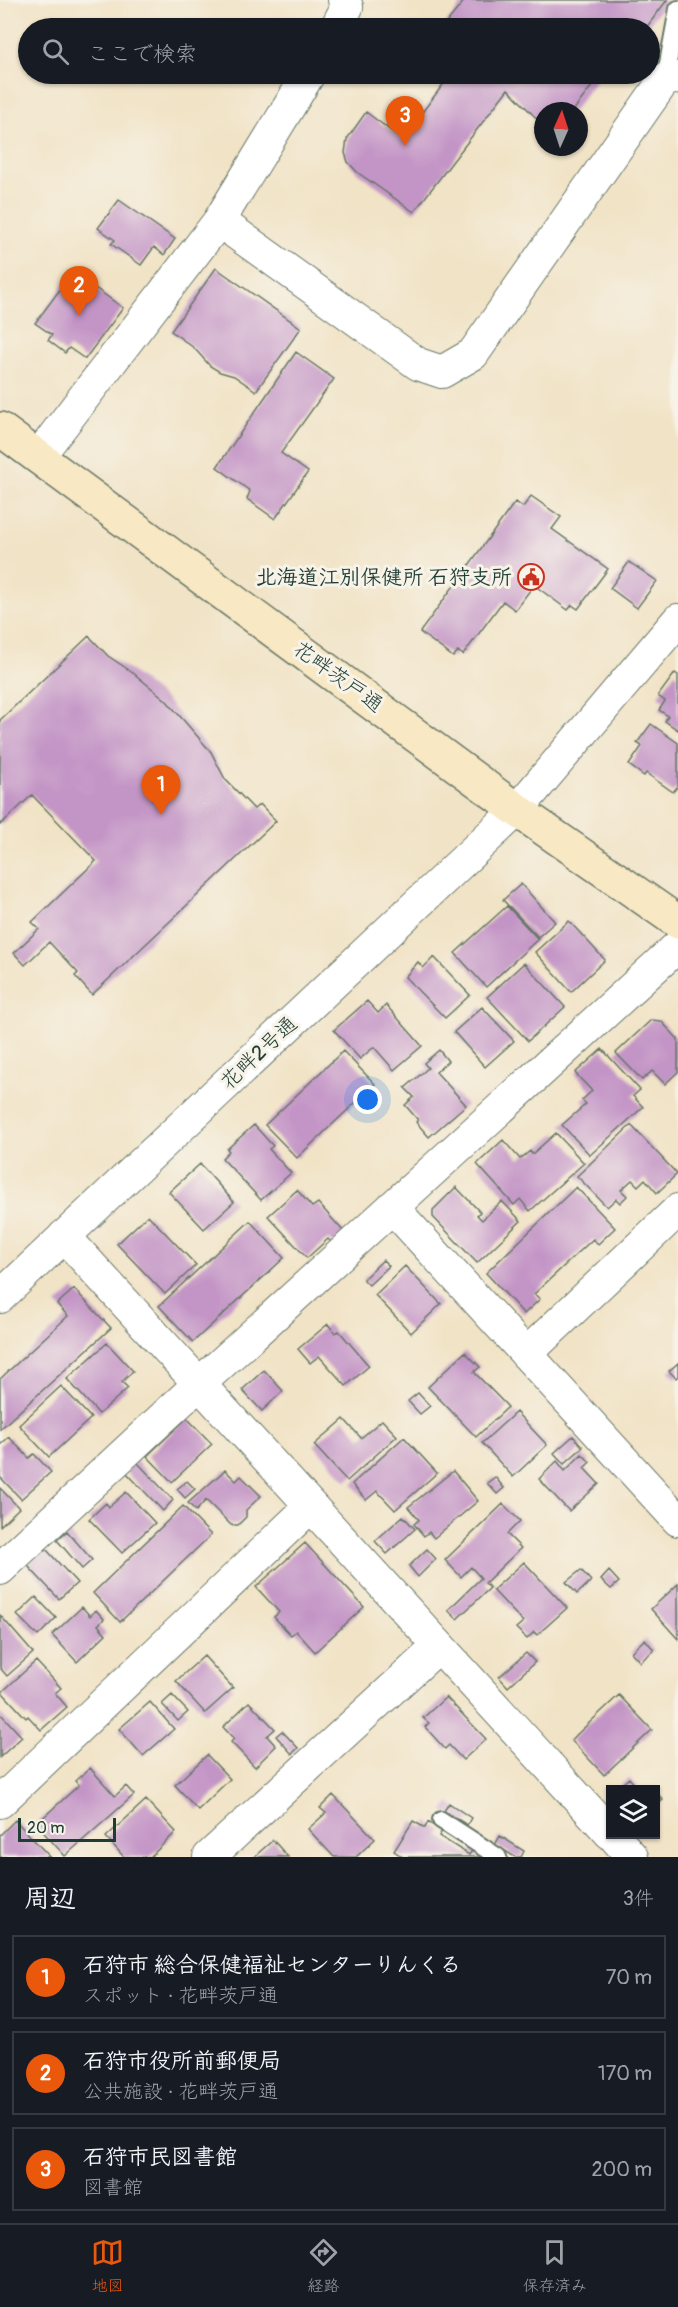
<!DOCTYPE html>
<html lang="ja">
<head>
<meta charset="utf-8">
<style>
	body { margin:0; font-family:Pangolin,"Klee One",sans-serif; background:#20242c; color:#f1f3f6 }
	.controls { position:absolute; right:18px; bottom:18px; display:grid; overflow:hidden; border-radius:0px; box-shadow:0 2px 4px #0004 }
	.controls button { width:54px; height:54px; display:grid; place-items:center; padding:0; border:0; border-bottom:2px solid #363941; background:#171b24; color:#f1f3f6; font:30px sans-serif }
	.compass { position:absolute; left:534px; top:102px; width:54px; height:54px; border-radius:50%; background:#171b24; box-shadow:0 2px 4px #0004; rotate:3deg }
	.scale { position:absolute; left:18px; bottom:15px; width:98px; box-sizing:border-box; padding-left:6px; border:3px solid #1f3d34; border-top:0; font-size:16px; line-height:21px; white-space:nowrap; color:#1f3d34; -webkit-text-stroke:4px #f7f3e8; paint-order:stroke }
	.you { position:absolute; left:368px; top:1100px; width:21px; height:21px; margin:-15px; border:4px solid #fff; border-radius:50%; background:#1a73e8; box-shadow:0 0 0 9px #1a73e833 }
	.badge { display:grid; place-items:center; width:39px; height:39px; border-radius:50%; background:#ea580c; color:#fff; font-size:20px; font-weight:700 }
	.pin { position:absolute; translate:-50% -50px; filter:drop-shadow(0 2px 3px #0008) }
	.pin::after { content:''; position:absolute; top:32px; width:21px; height:18px; background:inherit; clip-path:polygon(0 0,100% 0,50% 100%) }
	.list { margin:0; padding:0; list-style:none }
	h2 { display:flex; justify-content:space-between; align-items:center; height:78px; margin:0; padding:0 24px; font-size:26px }
	h2 small { font-size:20px; font-weight:400; color:#9ea1a6 }
	.list li { display:grid; grid-template-columns:39px 1fr auto; gap:18px; align-items:center; box-sizing:border-box; height:84px; margin:0 12px 12px; padding:0 12px; border:2px solid #363941; border-radius:0px }
	.list b { display:block; font-size:22px; white-space:nowrap }
	.list p { margin:0; font-size:20px; white-space:nowrap; color:#9ea1a6 }
	.list em { font-size:20px; font-style:normal; color:#9ea1a6 }
	.icon { flex:none; width:33px; height:33px; fill:none; stroke:currentColor; stroke-width:2; stroke-linecap:round; stroke-linejoin:round }
	.map { position:relative; flex:none; width:678px; height:1857px; overflow:hidden }
	.search { position:absolute; background:#171b24; box-shadow:0 2px 4px #0004; left:18px; right:18px; top:18px; height:66px; display:flex; align-items:center; gap:15px; box-sizing:border-box; padding:0 21px; border-radius:33px; color:#9ea1a6; font-size:22px }
	.sheet { height:366px; background:#171b24 }
	nav { display:flex; justify-content:space-around; align-items:center; box-sizing:border-box; height:84px; border-top:2px solid #363941; background:#171b24; font-size:16px; color:#9ea1a6 }
	nav a { display:grid; justify-items:center; gap:3px }
	nav .on { color:#ea580c }
	.map>svg:first-child { display:block }
	.building { fill:#c394c6 }
	.lines { fill:none; stroke-linecap:round; stroke-linejoin:round }
	.service-casing { stroke:#687767; stroke-width:20 }
	.minor-casing { stroke:#687767; stroke-width:34 }
	.secondary-casing { stroke:#687767; stroke-width:36 }
	.service { stroke:#fff; stroke-width:16 }
	.minor { stroke:#fff; stroke-width:32 }
	.secondary { stroke:#f8e8c3; stroke-width:33 }
	.labels { text-anchor:middle; dominant-baseline:central; stroke-width:6; stroke-linejoin:round; paint-order:stroke }
	.poi-label { font-size:21px; font-weight:bold; fill:#1f3d34; stroke:#f7f3e8; text-anchor:end }
	.street-label { font-size:21px; fill:#1f3d34; stroke:#f7f3e8 }
</style>
</head>
<body>
<div class="map">
<svg width="678" height="1857" viewBox="0 0 678 1857">
	<rect width="100%" height="100%" fill="#f7f3e8"/>
	<filter id="ink" filterUnits="userSpaceOnUse"><feTurbulence type="fractalNoise" baseFrequency=".0167" numOctaves="2"/><feDisplacementMap in="SourceGraphic" scale="12" xChannelSelector="R" yChannelSelector="G"/><feConvolveMatrix kernelMatrix="1 2 1 2 8 2 1 2 1" color-interpolation-filters="sRGB"/></filter>
	<filter id="wash" filterUnits="userSpaceOnUse"><feTurbulence type="fractalNoise" baseFrequency=".008" numOctaves="4" result="noise"/><feDisplacementMap in="SourceGraphic" scale="24" xChannelSelector="R" yChannelSelector="G"/><feGaussianBlur stdDeviation="1.35" result="paint"/><feColorMatrix in="noise" values="0 0 0 0 0 0 0 0 0 0 0 0 0 0 0 0 0 1.4 0 .05"/><feComposite in="paint" operator="in"/></filter>
	<g filter="url(#wash)">
		<rect width="100%" height="100%" fill="#f1e3c6"/>
		<g id="blocks">
			<path class="building" d="M465 0H667L646 28H442Z
				M451 74H601L573 111H569L563 107 558 111H543V125L508 89 414 212 357 172 348 162 345 153 347 139 366 112 402 139Z
				M119 200 175 239 164 255 154 247 141 265 111 244 115 240 98 228Z
				M216 268 301 328 256 391 234 376 220 372 210 366 194 348 171 331Z
				M73 272 123 308 85 359 69 348 65 353 48 340 52 335 35 323Z
				M296 352 334 379 281 453 308 472 275 519 247 499 250 491 217 467Z
				M531 496 561 517 552 529 608 569 578 609 572 605 568 610 534 585 515 610 503 601 463 655 458 651 453 657 420 632 515 502 523 507Z
				M629 562 657 581 637 608 610 588Z
				M89 636 108 656 132 672 166 700 211 752 225 779 254 809 260 804 276 821 92 995 75 976 78 973 49 942 25 965 14 953 39 929 32 922 96 861 32 795 0 825V720Z
				M675 673 678 675V730L665 721 668 716 659 710 665 701 658 696Z
				M651 724 678 743V786L673 792 646 773 644 776 629 765 642 746 637 743Z
				M521 884 555 922 538 937 503 900Z
				M507 906 538 939 486 987 455 953Z
				M569 921 605 960 571 992 535 952Z
				M434 957 470 995 445 1018 405 977 418 962 423 968Z
				M524 963 565 1007 528 1041 487 997Z
				M367 1001 378 1013 386 1005 422 1046 394 1070 374 1047 360 1059 334 1030Z
				M482 1007 514 1041 485 1067 454 1032Z
				M651 1020 661 1021 678 1039V1072L665 1084 652 1071 642 1080 616 1053Z
				M602 1049 640 1090 633 1096 643 1107 590 1155 562 1125 586 1104 582 1100 592 1091 575 1073Z
				M439 1050 448 1061 436 1072 466 1105 429 1137 416 1122 418 1120 405 1105 414 1097 405 1088 428 1068 424 1063Z
				M343 1051 375 1084 297 1158 265 1125Z
				M254 1125 273 1146 269 1149 291 1173 261 1200 222 1158 229 1151 227 1149Z
				M631 1125 677 1174 657 1193 645 1179 638 1186 632 1180 621 1190 627 1196 620 1203 616 1199 607 1207 577 1176Z
				M556 1133 584 1163 530 1211 520 1199 514 1205 477 1164 503 1140 520 1159 530 1151 532 1154Z
				M200 1164 234 1202 204 1229 169 1192Z
				M456 1187 480 1212 477 1215 482 1220 502 1201 521 1221 477 1263 433 1217V1210Z
				M576 1187 615 1228 598 1244 593 1239 534 1294 540 1299 524 1314 486 1273Z
				M297 1190 312 1207 318 1203 345 1233 333 1244 328 1239 307 1258 268 1216Z
				M148 1215 196 1265 165 1294 117 1244Z
				M250 1221 284 1258 193 1342 159 1306Z
				M383 1260 389 1266 369 1285 363 1279Z
				M405 1266 441 1304 411 1333 375 1295Z
				M74 1289 111 1328 0 1429V1379L68 1316 57 1304Z
				M328 1324 335 1333 339 1331 369 1366 346 1386 319 1356 310 1363 298 1349Z
				M107 1343 133 1371 122 1382 128 1388 99 1414 67 1379Z
				M465 1352 480 1367 474 1372 508 1407 476 1437 428 1387Z
				M678 1363V1376L676 1378 669 1371Z
				M264 1370 283 1391 262 1411 242 1390Z
				M61 1386 91 1418 49 1457 19 1425Z
				M418 1393 430 1406 420 1414 408 1401Z
				M516 1412 547 1445 513 1477 482 1443Z
				M187 1418 212 1444 172 1482 147 1456Z
				M344 1419 361 1438 382 1420 397 1436 347 1481 314 1445Z
				M573 1436 583 1447 564 1464 554 1453Z
				M9 1437 29 1458 34 1454 51 1472 21 1499 0 1477V1445Z
				M404 1437 437 1473 395 1510 377 1491 366 1500 352 1484Z
				M582 1454 590 1462 584 1468 599 1484 569 1511 539 1479 557 1461 565 1471Z
				M136 1461 173 1500 163 1511 125 1471Z
				M225 1470 236 1481 241 1476 261 1496 246 1510V1517L238 1525H231L206 1500 196 1511 188 1503Z
				M453 1471 478 1501 434 1538 429 1532 424 1536 414 1524 419 1520 408 1507Z
				M495 1477 504 1488 497 1494 487 1483Z
				M187 1481 195 1489 185 1498 177 1489Z
				M0 1488 19 1508 0 1526Z
				M126 1492 155 1523 122 1553 89 1519 106 1503 109 1507Z
				M503 1504 520 1521 507 1534 521 1548 485 1583 490 1588 457 1619 448 1610 481 1578 471 1567 461 1577 445 1560Z
				M183 1506 211 1535 120 1622 93 1593Z
				M403 1516 415 1529 387 1554 375 1541Z
				M67 1531 92 1560 82 1569 57 1540Z
				M305 1543 364 1607 315 1652 296 1631 291 1635 274 1617 279 1612 256 1587Z
				M45 1548 77 1583 59 1599 27 1565Z
				M427 1549 436 1559 418 1577 409 1566Z
				M524 1562 567 1608 537 1635 534 1632 527 1639 516 1628 523 1622 493 1590Z
				M581 1570 591 1581 577 1594 566 1582Z
				M609 1571 619 1582 611 1589 601 1580Z
				M678 1584V1639L651 1609Z
				M36 1597 56 1618 38 1636 17 1615Z
				M82 1607 90 1616 96 1610 104 1619 98 1625 106 1634 77 1662 52 1635Z
				M0 1615 33 1653 7 1676 0 1668Z
				M645 1639 654 1650 640 1662 631 1652Z
				M526 1653 535 1662 508 1687 499 1677Z
				M204 1656 233 1688 205 1713 176 1681Z
				M36 1661 61 1688 55 1693 67 1707 41 1730 28 1716 26 1718 2 1692Z
				M172 1695 188 1712 178 1721 162 1704Z
				M619 1695 652 1730 604 1775 571 1740Z
				M446 1697 486 1739 463 1760 449 1745 445 1749 425 1727 429 1723 423 1718Z
				M150 1702 174 1729 143 1756 119 1729Z
				M249 1702 275 1729 267 1736 276 1746 255 1767 231 1742 234 1739 223 1727Z
				M0 1713 22 1737 0 1757Z
				M282 1731 298 1748 292 1754 276 1736Z
				M207 1755 230 1779 198 1810 175 1785Z
				M90 1768 115 1796 126 1786 134 1795 65 1856 36 1824 79 1785 75 1781Z
				M629 1778 637 1787 635 1790H615Z
				M656 1792 663 1800 656 1806Z
				M333 1795 375 1839 356 1857H334L308 1829 326 1813 320 1808Z
				M146 1800 176 1832 150 1857H124L106 1837Z
				M449 1803 471 1818 467 1825 444 1811Z
				M15 1820 50 1857H0V1835Z
				M413 1821 425 1828 428 1822 442 1831 439 1836 469 1855 474 1848 488 1857H403L394 1851Z
				M500 1836 524 1851 521 1857H515L495 1845Z
				M273 1840 288 1857H254Z"/>
		</g>
	</g>
	<g filter="url(#ink)">
		<use href="#blocks" fill-opacity="0" stroke="#687767" stroke-width="1.5"/>
		<g class="lines">
			<defs>
				<path id="service" d="M665 79 678 9
					M441 1820 498 1857"/>
				<path id="minor" d="M336 28 347 7 344 0
					M309 74 219 221 418 364 442 372 473 354 665 79 678 78
					M38 457 219 221
					M392 1207 678 1520
					M64 1236 610 1833
					M0 1297 517 810 678 620
					M526 1354 678 1210
					M0 1569 199 1384 678 946
					M0 1802 311 1506
					M612 1834 632 1857
					M209 1857 439 1646"/>
				<path id="secondary" d="M0 429 517 810 678 922"/>
			</defs>
			<use href="#service" class="service-casing"/>
			<use href="#minor" class="minor-casing"/>
			<use href="#secondary" class="secondary-casing"/>
			<use href="#service" class="service"/>
			<use href="#minor" class="minor"/>
			<use href="#secondary" class="secondary"/>
		</g>
	</g>
	<defs>
		<symbol id="civic-ring" viewBox="-11 -11 22 22"><circle r="9.5" fill="#f7f3e8" stroke="#c8321e" stroke-width="1.5"/><path d="M-.6-6.5H3V-4.5H.6V-3L4-1V1h2V6H-6V1h2V-1L-.6-3ZM-1.2 2.5V6h2.4V2.5Z" fill="#c8321e"/></symbol>
	</defs>
	<g fill-rule="evenodd">
		<use href="#civic-ring" x="516" y="562" width="30" height="30"/>
	</g>
	<g class="labels">
		<g class="poi-label">
			<text x="512" y="577">北海道江別保健所 石狩支所</text>
		</g>
		<g class="street-label">
			<text transform="translate(338 677) rotate(36)">花畔茨戸通</text>
			<text transform="translate(259 1053) rotate(-43)">花畔2号通</text>
		</g>
	</g>
</svg>
<div class="controls">
<button><svg class="icon" aria-label="layers" viewBox="0 0 24 24"><path d="M12 4l9 5-9 5-9-5zM3 14l9 5 9-5"/></svg></button>
</div>
<svg class="compass" viewBox="-18 -18 36 36"><path d="M0-13l5 13h-10z" fill="#e53935"/><path d="M0 13l5-13h-10z" fill="#9ea1a6"/></svg>
<div class="scale">20 m</div>
<div class="you"></div>
<div class="pin badge" style="left:161px;top:815px">1</div>
<div class="pin badge" style="left:79px;top:316px">2</div>
<div class="pin badge" style="left:405px;top:146px">3</div>
<div class="search"><svg class="icon" aria-label="search" viewBox="0 0 24 24"><circle cx="10" cy="10" r="6"/><path d="M15 15l6 6"/></svg>ここで検索</div>
</div>
<section class="sheet">
<h2>周辺<small>3件</small></h2>
<ul class="list">
<li><span class="badge">1</span><div><b>石狩市 総合保健福祉センターりんくる</b><p>スポット · 花畔茨戸通</p></div><em>70 m</em></li>
<li><span class="badge">2</span><div><b>石狩市役所前郵便局</b><p>公共施設 · 花畔茨戸通</p></div><em>170 m</em></li>
<li><span class="badge">3</span><div><b>石狩市民図書館</b><p>図書館</p></div><em>200 m</em></li>
</ul>
</section>
<nav>
<a class="on"><svg class="icon" aria-label="map" viewBox="0 0 24 24"><path d="M3 6l6-2 6 2 6-2v14l-6 2-6-2-6 2zM9 4v14M15 6v14"/></svg>地図</a>
<a><svg class="icon" aria-label="directions" viewBox="0 0 24 24"><path d="M12 3l9 9-9 9-9-9zM9 14v-3h6M13 9l2 2-2 2"/></svg>経路</a>
<a><svg class="icon" aria-label="saved" viewBox="0 0 24 24"><path d="M7 4h10v16l-5-4-5 4z"/></svg>保存済み</a>
</nav>
</body>
</html>
